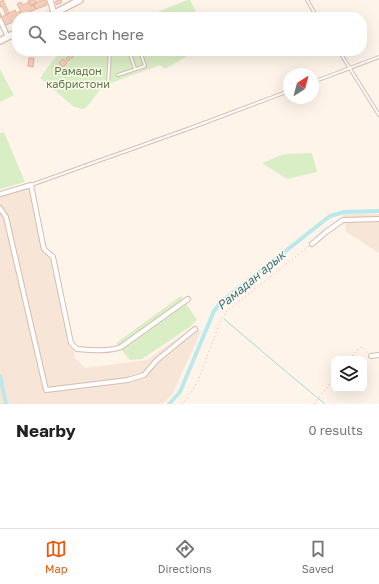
<!DOCTYPE html>
<html lang="en">
<head>
<meta charset="utf-8">
<style>
	body { margin:0; font-family:"Golos Text",sans-serif; background:#f6f6f6; color:#202124 }
	.controls { position:absolute; right:12px; bottom:12px; display:grid; overflow:hidden; border-radius:8px; box-shadow:0 4px 16px #0002 }
	.controls button { width:36px; height:36px; display:grid; place-items:center; padding:0; border:0; border-bottom:1px solid #e0e0e0; background:#fff; color:#202124; font:20px sans-serif }
	.compass { position:absolute; left:283px; top:68px; width:36px; height:36px; border-radius:50%; background:#fff; box-shadow:0 4px 16px #0002; rotate:36deg }
	.list { margin:0; padding:0; list-style:none }
	h2 { display:flex; justify-content:space-between; align-items:center; height:52px; margin:0; padding:0 16px; font-size:17px }
	h2 small { font-size:13px; font-weight:400; color:#757577 }
	.icon { flex:none; width:22px; height:22px; fill:none; stroke:currentColor; stroke-width:2; stroke-linecap:round; stroke-linejoin:round }
	.map { position:relative; flex:none; width:379px; height:404px; overflow:hidden }
	.search { position:absolute; background:#fff; box-shadow:0 4px 16px #0002; left:12px; right:12px; top:12px; height:44px; display:flex; align-items:center; gap:10px; box-sizing:border-box; padding:0 14px; border-radius:16px; color:#757577; font-size:15px }
	.sheet { height:124px; background:#fff }
	nav { display:flex; justify-content:space-around; align-items:center; box-sizing:border-box; height:56px; border-top:1px solid #e0e0e0; background:#fff; font-size:11px; color:#757577 }
	nav a { display:grid; justify-items:center; gap:2px }
	nav .on { color:#ea580c }
	.map>svg:first-child { display:block }
	.residential { fill:#f7e5d7 }
	.green { fill:#daeec5 }
	.lines { fill:none; stroke-linecap:round; stroke-linejoin:round }
	.stream { stroke:#a0dadd; stroke-width:1 }
	.canal { stroke:#bbe8ea; stroke-width:4 }
	.building { fill:#f6cfbe; stroke:#eab39d }
	.service-casing { stroke:#d4bdb0; stroke-width:4 }
	.minor-casing { stroke:#d4bdb0; stroke-width:6 }
	.tertiary-casing { stroke:#d4bdb0; stroke-width:7 }
	.secondary-casing { stroke:#d8bcac; stroke-width:8 }
	.path { stroke:#dcb2a0; stroke-width:1; stroke-dasharray:1 3; stroke-linecap:butt }
	.service { stroke:#fff; stroke-width:2 }
	.minor { stroke:#fff; stroke-width:4 }
	.tertiary { stroke:#fff; stroke-width:5 }
	.secondary { stroke:#fff; stroke-width:5.5 }
	.path-bridge { stroke:#dcb2a0; stroke-width:1; stroke-dasharray:1 3; stroke-linecap:butt }
	.labels { text-anchor:middle; dominant-baseline:central; stroke-width:3; stroke-linejoin:round; paint-order:stroke }
	.park-label { font-size:11px; fill:#567c3d; stroke:#fff8f1 }
	.water-label { font-size:12px; font-style:italic; fill:#38767a; stroke:#fff8f1 }
</style>
</head>
<body>
<div class="map">
<svg width="379" height="404" viewBox="0 0 379 404">
	<rect width="100%" height="100%" fill="#fef4e9"/>
	<path class="residential" d="M30 186 48 253 57 259 75 358 85 368 147 360 193 327 201 331 172 395 162 404H0V195Z
		M343 214H379V253L346 232Z"/>
	<path class="green" d="M187 0H190L199 17H145Z
		M65 51H196L165 69 160 65 106 85C96 91 93 102 84 109L74 107 40 78C47 69 54 56 65 51Z
		M0 69 14 95 0 102Z
		M4 132 25 182 0 189V133Z
		M312 153 317 172 287 179 262 163 284 154Z
		M181 296 197 320 190 327 142 359 130 360 116 343Z"/>
	<g class="lines">
		<path class="stream" d="M224 319 290 375 325 404"/>
		<path class="canal" d="M0 376 6 404
			M169 404 180 392 214 311 221 302 330 216 344 212 379 211"/>
	</g>
	<path class="building" d="M3 0 9 13 6 15 2 6 0 7V2Z
		M28 0H35L37 3 31 6Z
		M41 0H45L47 5 36 9 33 4Z
		M58 0H61L62 2 57 5 55 2Z
		M21 2 23 5 29 2 31 6 33 4 36 9 21 17 18 12 21 11 17 4Z
		M15 10 18 17H17V20L4 26 0 17V13L2 17Z
		M75 51 76 54 68 61 66 59Z
		M29 58H34L33 67 28 66Z
		M63 59 67 63 63 67 59 63Z"/>
	<g class="lines">
		<defs>
			<path id="service" d="M307 0 317 17
				M129 51 135 69
				M339 51 379 115
				M118 75 145 66 140 51
				M313 82 379 57
				M108 84 110 51
				M31 185 196 126 289 91"/>
			<path id="minor" d="M0 20 8 37
				M0 194 31 185 43 245 44 249 53 257 71 343 77 349C90 350 108 352 121 347L188 299
				M0 208 6 217 46 390 128 380 144 375 157 360 195 329
				M312 244 326 232 343 220 379 219
				M371 356 379 355"/>
			<path id="tertiary" d="M50 0 54 13"/>
			<path id="secondary" d="M47 17 80 0
				M0 41 17 32"/>
		</defs>
		<use href="#service" class="service-casing"/>
		<use href="#minor" class="minor-casing"/>
		<use href="#tertiary" class="tertiary-casing"/>
		<use href="#secondary" class="secondary-casing"/>
		<path class="path" d="M36 17 48 10
			M350 359 359 348 362 347 368 353
			M181 404 184 402 198 381 221 319 227 311 309 246
			M315 404 319 397 334 379"/>
		<use href="#service" class="service"/>
		<use href="#minor" class="minor"/>
		<use href="#tertiary" class="tertiary"/>
		<use href="#secondary" class="secondary"/>
		<path class="path-bridge" d="M3 34 9 31"/>
	</g>
	<g class="labels">
		<g class="park-label">
			<text x="78" y="70">Рамадон<tspan x="78" dy="13">кабристони</tspan></text>
		</g>
		<g class="water-label">
			<text transform="translate(251 280) rotate(-40)">Рамадан арык</text>
		</g>
	</g>
</svg>
<div class="controls">
<button><svg class="icon" aria-label="layers" viewBox="0 0 24 24"><path d="M12 4l9 5-9 5-9-5zM3 14l9 5 9-5"/></svg></button>
</div>
<svg class="compass" viewBox="-18 -18 36 36"><path d="M0-13l5 13h-10z" fill="#e53935"/><path d="M0 13l5-13h-10z" fill="#757577"/></svg>
<div class="search"><svg class="icon" aria-label="search" viewBox="0 0 24 24"><circle cx="10" cy="10" r="6"/><path d="M15 15l6 6"/></svg>Search here</div>
</div>
<section class="sheet">
<h2>Nearby<small>0 results</small></h2>
<ul class="list">
</ul>
</section>
<nav>
<a class="on"><svg class="icon" aria-label="map" viewBox="0 0 24 24"><path d="M3 6l6-2 6 2 6-2v14l-6 2-6-2-6 2zM9 4v14M15 6v14"/></svg>Map</a>
<a><svg class="icon" aria-label="directions" viewBox="0 0 24 24"><path d="M12 3l9 9-9 9-9-9zM9 14v-3h6M13 9l2 2-2 2"/></svg>Directions</a>
<a><svg class="icon" aria-label="saved" viewBox="0 0 24 24"><path d="M7 4h10v16l-5-4-5 4z"/></svg>Saved</a>
</nav>
</body>
</html>
